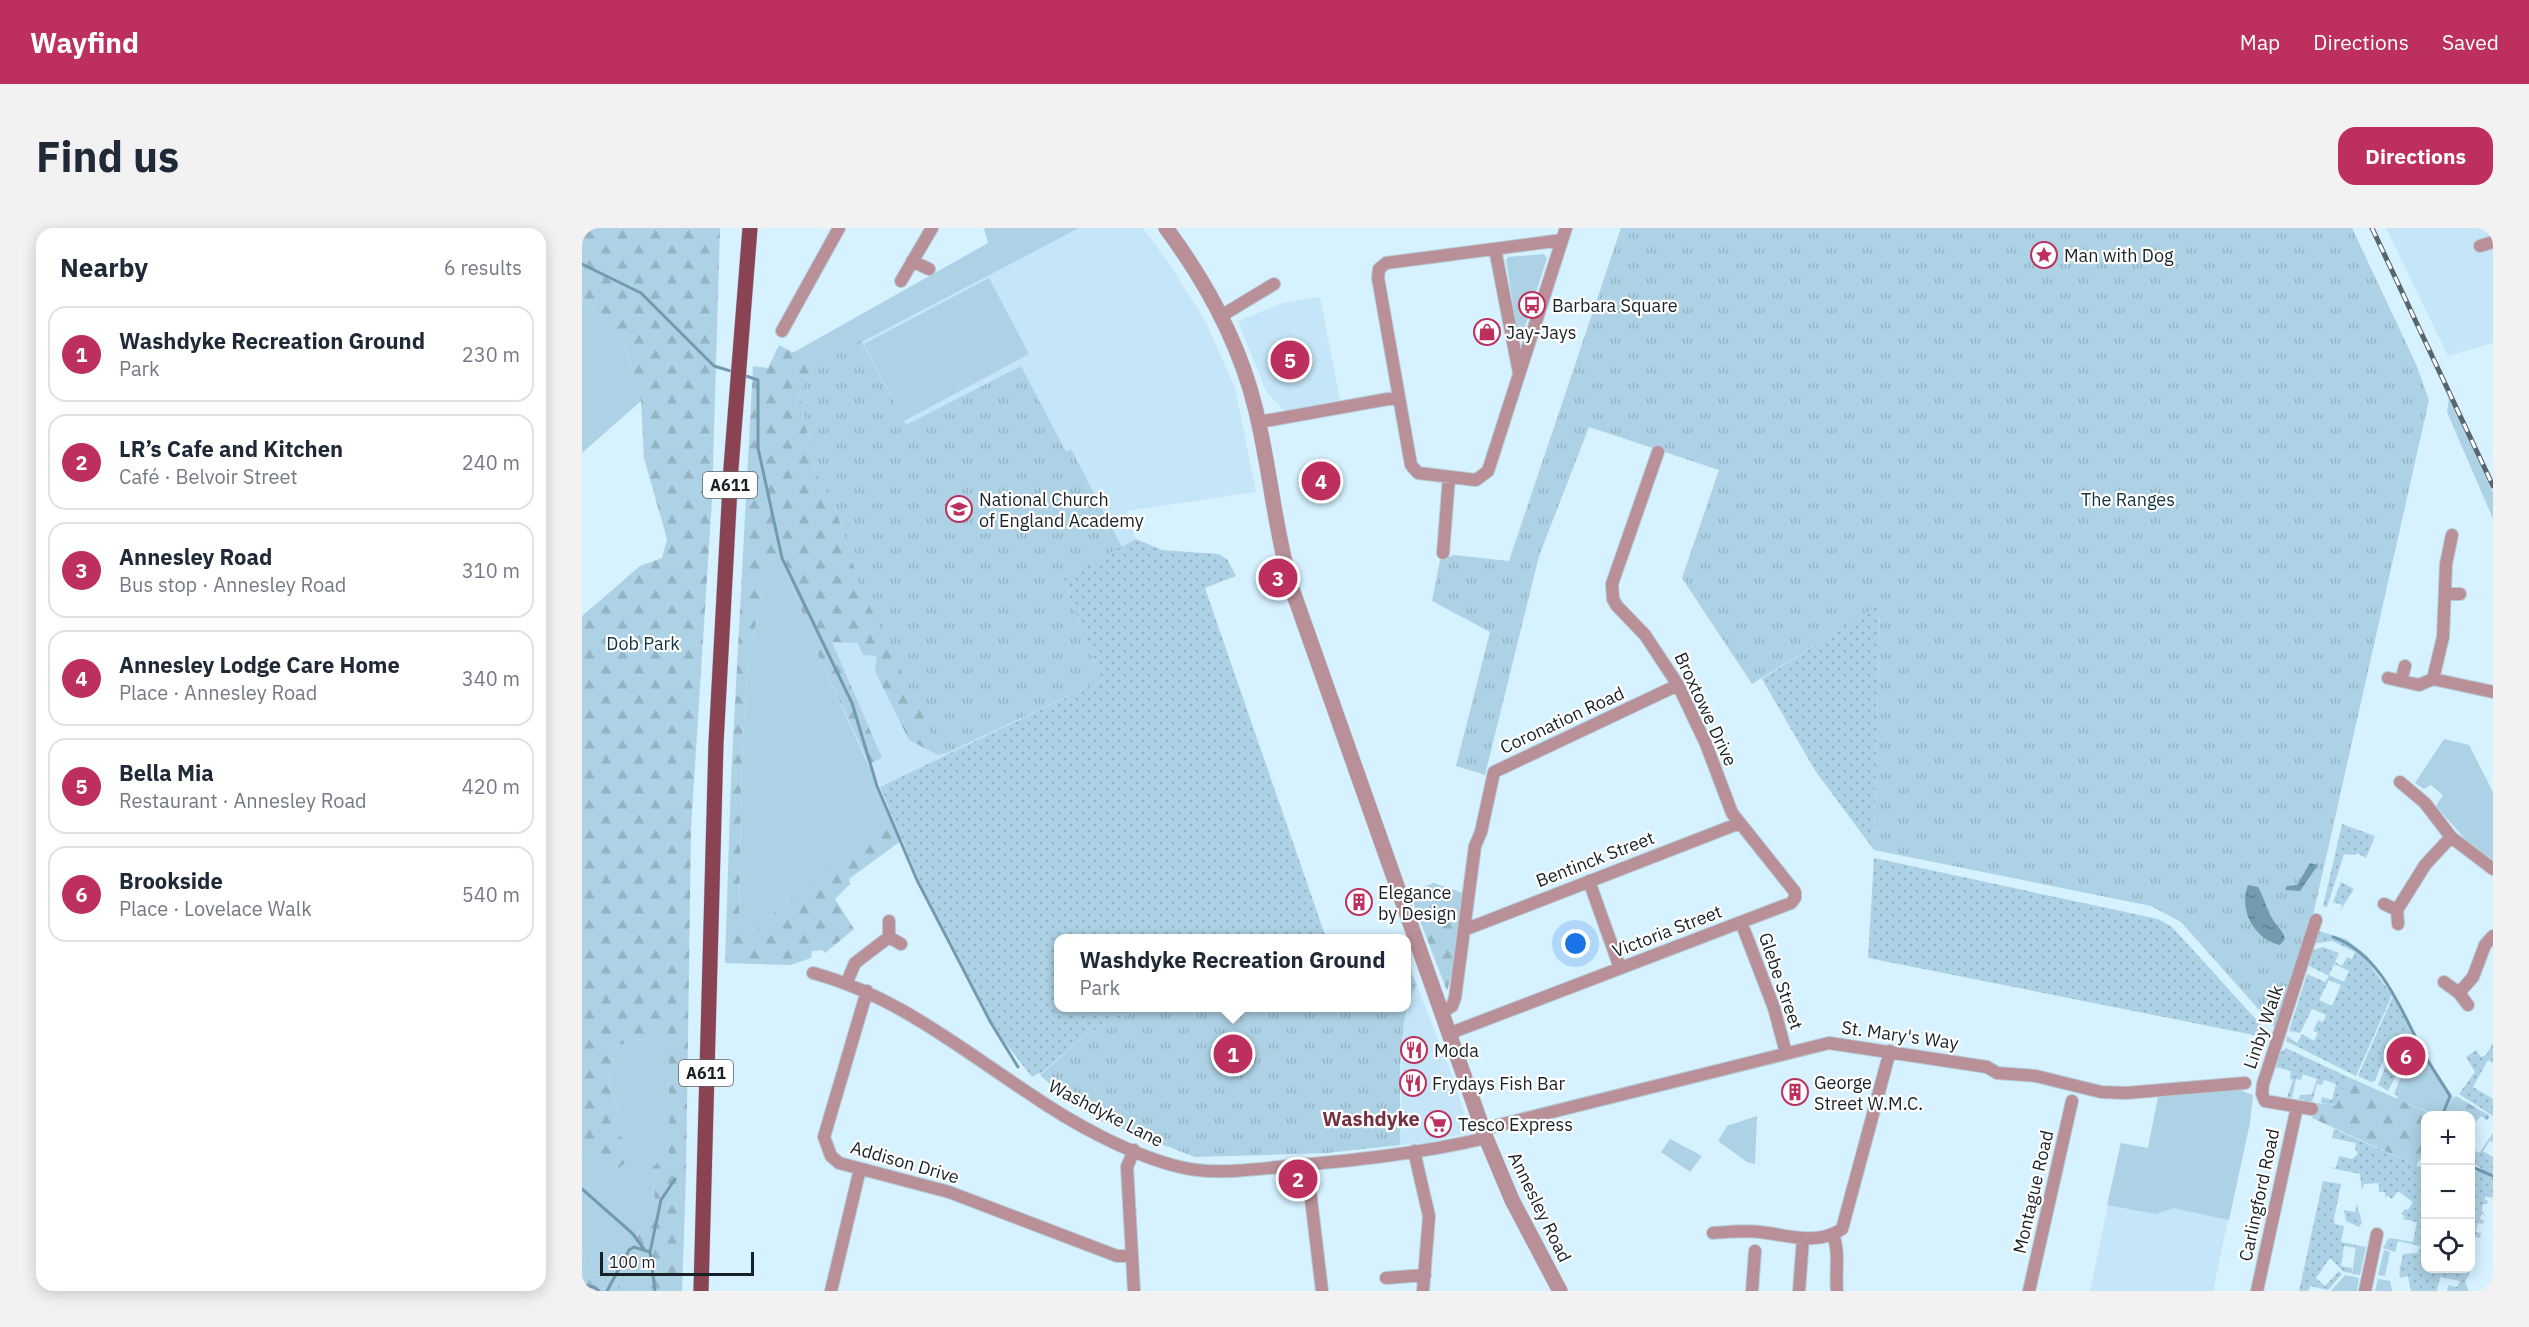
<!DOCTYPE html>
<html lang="en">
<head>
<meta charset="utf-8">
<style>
	body { margin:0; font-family:"IBM Plex Sans",sans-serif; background:#f2f2f3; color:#1f2937 }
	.controls { position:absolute; right:18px; bottom:18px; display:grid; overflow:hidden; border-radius:12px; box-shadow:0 3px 15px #0003 }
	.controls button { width:54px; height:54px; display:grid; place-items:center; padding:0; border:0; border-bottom:2px solid #e0e1e3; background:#fff; color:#1f2937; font:30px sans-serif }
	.scale { position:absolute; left:18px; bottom:15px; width:154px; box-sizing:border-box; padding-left:6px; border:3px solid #182126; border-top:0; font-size:16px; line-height:21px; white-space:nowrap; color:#182126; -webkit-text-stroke:4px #fff; paint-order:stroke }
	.you { position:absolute; left:994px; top:716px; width:21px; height:21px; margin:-15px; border:4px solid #fff; border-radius:50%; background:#1a73e8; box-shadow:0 0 0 9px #1a73e833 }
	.badge { display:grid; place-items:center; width:39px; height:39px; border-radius:50%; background:#bd2f5c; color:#fff; font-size:20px; font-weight:700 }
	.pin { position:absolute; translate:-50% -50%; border:3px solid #fff; box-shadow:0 2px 6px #0006 }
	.popup { position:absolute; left:472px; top:706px; width:357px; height:78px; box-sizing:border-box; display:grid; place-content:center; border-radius:12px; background:#fff; filter:drop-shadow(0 2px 4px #0005); font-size:20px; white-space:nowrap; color:#747a83 }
	.popup b { font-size:22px; color:#1f2937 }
	.popup::after { content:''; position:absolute; left:50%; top:100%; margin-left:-12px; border:12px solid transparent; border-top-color:#fff }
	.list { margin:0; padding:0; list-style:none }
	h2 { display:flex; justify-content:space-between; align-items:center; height:78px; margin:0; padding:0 24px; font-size:26px }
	h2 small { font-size:20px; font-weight:400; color:#747a83 }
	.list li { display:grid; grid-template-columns:39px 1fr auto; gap:18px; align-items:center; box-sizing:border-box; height:96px; margin:0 12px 12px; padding:0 12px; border:2px solid #e0e1e3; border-radius:18px }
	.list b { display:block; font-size:22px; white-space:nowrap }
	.list p { margin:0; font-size:20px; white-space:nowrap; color:#747a83 }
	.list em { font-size:20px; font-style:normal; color:#747a83 }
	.icon { flex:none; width:33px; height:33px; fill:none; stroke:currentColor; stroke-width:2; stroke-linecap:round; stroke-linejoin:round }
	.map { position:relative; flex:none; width:1911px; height:1063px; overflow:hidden; border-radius:18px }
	header { display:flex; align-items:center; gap:36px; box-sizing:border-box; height:84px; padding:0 30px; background:#bd2f5c; color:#fff }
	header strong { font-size:28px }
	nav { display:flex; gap:33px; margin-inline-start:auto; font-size:21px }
	.intro { display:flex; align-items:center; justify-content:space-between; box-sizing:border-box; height:144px; padding:0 36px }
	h1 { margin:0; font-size:42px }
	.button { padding:15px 27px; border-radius:18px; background:#bd2f5c; color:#fff; font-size:21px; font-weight:700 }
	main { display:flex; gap:36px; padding:0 36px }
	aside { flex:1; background:#fff; border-radius:18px; box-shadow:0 3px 15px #0003 }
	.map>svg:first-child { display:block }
	.built { fill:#c4e6f8 }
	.grass { fill:#add2e5 }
	.forest { fill:url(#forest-firs) }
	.park { fill:url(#park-tufts) }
	.garden { fill:url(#garden-dots); fill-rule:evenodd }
	.water { fill:url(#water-ripples) }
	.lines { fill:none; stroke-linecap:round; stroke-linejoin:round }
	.stream { stroke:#729bb0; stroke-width:3 }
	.minor-casing { stroke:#b4ccd8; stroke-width:14 }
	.tertiary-casing { stroke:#b4ccd8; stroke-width:16 }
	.primary-casing { stroke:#b4ccd8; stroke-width:16 }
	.minor { stroke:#ba9098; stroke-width:12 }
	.tertiary { stroke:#ba9098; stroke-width:15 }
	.primary { stroke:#894353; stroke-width:15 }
	.rail-casing { stroke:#57666e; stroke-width:5 }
	.rail { stroke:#fff; stroke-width:3; stroke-dasharray:9; stroke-linecap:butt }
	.labels { text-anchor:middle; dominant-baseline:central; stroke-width:4.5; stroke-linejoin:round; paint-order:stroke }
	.shield { fill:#fff; stroke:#5d6467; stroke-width:1.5 }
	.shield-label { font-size:16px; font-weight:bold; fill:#182126 }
	.poi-label { font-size:18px; fill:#182126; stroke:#fff; text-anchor:start }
	.park-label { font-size:18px; fill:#0f3444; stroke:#fff }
	.street-label { font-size:18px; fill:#182126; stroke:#fff }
	.neighbourhood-label { font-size:20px; font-weight:bold; fill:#763041; stroke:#fff }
</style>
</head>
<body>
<header>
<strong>Wayfind</strong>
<nav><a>Map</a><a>Directions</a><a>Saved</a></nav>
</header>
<div class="intro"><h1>Find us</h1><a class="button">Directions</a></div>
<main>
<aside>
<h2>Nearby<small>6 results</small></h2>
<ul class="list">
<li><span class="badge">1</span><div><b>Washdyke Recreation Ground</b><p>Park</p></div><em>230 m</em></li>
<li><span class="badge">2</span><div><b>LR’s Cafe and Kitchen</b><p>Café · Belvoir Street</p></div><em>240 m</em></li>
<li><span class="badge">3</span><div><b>Annesley Road</b><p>Bus stop · Annesley Road</p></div><em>310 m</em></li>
<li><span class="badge">4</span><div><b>Annesley Lodge Care Home</b><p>Place · Annesley Road</p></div><em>340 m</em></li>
<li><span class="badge">5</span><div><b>Bella Mia</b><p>Restaurant · Annesley Road</p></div><em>420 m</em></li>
<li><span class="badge">6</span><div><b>Brookside</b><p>Place · Lovelace Walk</p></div><em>540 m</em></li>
</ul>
</aside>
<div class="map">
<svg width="1911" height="1063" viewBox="0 0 1911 1063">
	<defs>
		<pattern id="forest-firs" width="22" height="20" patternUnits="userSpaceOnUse" patternTransform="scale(1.5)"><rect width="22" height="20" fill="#add2e5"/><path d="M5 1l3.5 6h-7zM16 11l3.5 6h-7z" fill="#94b4c4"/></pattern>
		<pattern id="park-tufts" width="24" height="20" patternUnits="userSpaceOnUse" patternTransform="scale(1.5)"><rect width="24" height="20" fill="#add2e5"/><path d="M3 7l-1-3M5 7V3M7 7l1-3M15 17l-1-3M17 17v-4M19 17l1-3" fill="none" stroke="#94b4c4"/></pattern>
		<pattern id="garden-dots" width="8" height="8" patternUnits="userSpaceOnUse" patternTransform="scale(1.5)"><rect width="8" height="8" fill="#add2e5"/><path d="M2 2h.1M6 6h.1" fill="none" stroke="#94b4c4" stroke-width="1.8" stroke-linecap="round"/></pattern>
		<pattern id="water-ripples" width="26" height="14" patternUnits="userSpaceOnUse" patternTransform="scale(1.5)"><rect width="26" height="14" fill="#729bb0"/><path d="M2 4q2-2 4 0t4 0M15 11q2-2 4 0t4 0" fill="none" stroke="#5d7e8f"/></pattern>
	</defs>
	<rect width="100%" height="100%" fill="#d6f1ff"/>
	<path class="built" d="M497 0H561L586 34 623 92 653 160 674 264 544 283 554 311 481 351 520 452 298 559 199 329 188 166 233 136Z
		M1804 0H1911V115L1866 128Z
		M738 69 758 172 703 183 685 165 656 93 701 75Z
		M835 757 870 848 887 900 884 905 843 915 818 917 821 806 828 767Z
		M1651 860 1661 861 1667 894 1631 1063H1508L1539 915 1566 920 1576 869Z"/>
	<path class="grass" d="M402 0H497L222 144 205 128 406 15Z
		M962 26 965 30 940 108 936 109 924 32 926 29Z
		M407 50 447 126 322 193 282 116Z
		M0 71 39 107 59 173 0 225Z
		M1867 169 1911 265V291L1865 184Z
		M188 326 199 329 237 429 307 582 173 702 166 704 157 691 160 527 166 435Z
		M1862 511 1887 517 1911 564V632L1884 612 1854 578 1861 567 1849 557 1842 561 1833 555Z
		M71 808 88 816 87 927 62 947 73 955 72 973 54 1009 64 1063H38L36 1046 1 1047 3 1028 0 1025V927L36 940 28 905 35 882 26 854 33 818Z
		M1835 815 1872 870 1857 888 1815 871Z
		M1651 860 1671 867 1668 895 1647 992 1591 980 1574 986 1525 977 1539 915 1566 920 1576 869Z
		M1175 888 1173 936 1165 934 1136 913 1145 898Z
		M1088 911 1120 928 1108 944 1079 924Z
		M1774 1017 1784 1019 1778 1047 1770 1046Z
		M1802 1022 1808 1024 1803 1048 1796 1047Z
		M1763 1047 1777 1050 1775 1063H1749Z
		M1796 1051 1808 1053 1810 1063H1793Z"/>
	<path class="forest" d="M0 0H138L130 271 109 600 104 947 100 1063H64L54 1009 72 973 73 955 61 947 87 926V816L71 808 33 818 26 854 35 882 29 905 46 912 44 935 36 940 0 927V388L58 338 80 330 85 311 62 230 59 173 39 107 0 71Z
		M197 117 233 136 217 165 234 245 254 282 278 358 365 525 356 527 327 512 293 443 295 428 281 427 276 415 250 414 300 530 287 536 237 429 199 329 188 326 166 435 160 527 157 691 166 704 173 702 307 582 320 612 267 651 268 656 253 671 272 701 243 725 240 722 230 723 229 730 208 737 143 735 149 551 171 138 186 140Z
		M852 655 881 665 870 745 865 763 827 664Z
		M1766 849 1852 887 1844 888 1843 924 1834 937 1730 890 1734 875 1754 877Z
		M1874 868 1908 888 1905 892 1899 888 1889 899 1888 888H1857Z
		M0 1025 3 1028 1 1047 37 1046 38 1063H0Z"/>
	<path class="park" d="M1039 0H1770L1834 136 1847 172 1730 692 1695 802 1599 694 1569 678 1292 622 1298 377 1170 456 1100 350 1137 242 1007 199 957 328 903 547 874 538 908 404 850 373 858 332 872 327 927 333Z
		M279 112 324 197 439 138 484 224 489 221 540 319 481 351 520 452 365 525 359 512 351 509 278 358 254 282 234 245 217 165 233 136Z
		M825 735 835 757C813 787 819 878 818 917L745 925 613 929 519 893 491 877 458 847 506 805 560 780H825Z"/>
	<path class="garden" d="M554 311 580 322 636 326 645 331 654 348 623 360 744 710H477V780H560L506 805 458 846 457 845 450 849 417 807 337 652 298 559 520 452 481 351Z
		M1298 376 1292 622 1234 544 1180 451Z
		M1760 596 1793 608 1784 630 1775 625 1774 627 1762 626 1745 679 1741 678Z
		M1292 630 1576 691 1590 699 1692 811 1286 730Z
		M1759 654 1772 661 1758 683 1760 677 1751 674Z
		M1733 702 1764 711 1787 730 1785 733 1810 767 1774 848 1704 813 1705 808 1715 815 1720 806 1732 813 1736 805 1731 803 1736 792 1741 794 1744 787 1730 781 1718 805 1707 803 1725 746 1743 754 1747 748 1727 738 1731 722 1741 719 1757 725 1753 734 1760 738 1765 729 1770 731 1773 724 1750 713 1730 716ZM1752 736 1767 743 1762 754 1747 747ZM1747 752 1759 757 1750 778 1737 772Z
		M1812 766 1837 813 1832 823 1821 819 1815 831 1827 836 1816 868 1812 866 1821 843 1817 842 1806 863 1796 857 1807 830 1812 832 1818 818 1808 814 1793 853 1789 854 1776 848Z
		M1911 815V835L1906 832 1891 859 1911 871V888L1877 866 1893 844 1884 829 1894 822 1899 829 1904 827Z
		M1704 820 1766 849 1754 877 1739 875 1740 869 1750 872 1754 856 1742 852 1740 857 1735 856 1730 874 1716 871 1719 867 1730 866 1735 851 1721 846 1719 852 1714 851 1710 870 1705 869 1711 852 1708 851 1709 843 1694 839 1690 855 1698 824Z
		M1752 901 1843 941 1844 1040 1879 1041 1888 1044 1883 1054 1887 1063H1865L1866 1057 1875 1059 1878 1053 1858 1049 1855 1063H1829L1826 1048 1818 1050C1816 1043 1820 1033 1821 1026L1836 1025 1838 1018 1816 1013 1813 1024 1801 1020 1807 1010 1831 1014 1835 994 1820 991 1823 989 1819 986 1823 981 1826 982 1831 974 1816 963 1810 971 1804 967 1803 971V964H1797V955L1782 956 1780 962 1778 946 1744 939 1754 940 1757 928 1770 931 1776 926 1773 921 1774 915 1750 910Z
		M1911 905V914L1908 913 1901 923 1911 929V970L1903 968V972L1906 973 1905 976H1901L1900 983 1903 987 1899 986 1898 991 1902 992 1901 996 1896 995 1894 1004 1899 1005 1898 1010 1893 1009 1892 1014H1888L1889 948 1899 940 1889 934V920L1897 925Z
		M1741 953 1759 956 1752 991 1753 996 1762 998 1759 1014 1774 1017V1020L1762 1018 1759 1038 1770 1040V1045L1762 1044 1748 1030 1734 1050 1743 1058 1757 1043 1760 1046 1746 1062 1728 1058 1726 1063H1717Z
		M1775 976 1780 995 1777 999 1764 993 1762 982 1773 984Z"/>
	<path class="water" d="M1728 635 1736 637 1718 663 1703 662 1705 658 1715 657Z
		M1666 657 1676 659C1682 669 1684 680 1690 690 1694 698 1701 702 1703 711L1698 717C1673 712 1656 682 1666 657Z"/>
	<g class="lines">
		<path class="stream" d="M0 36 59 65 132 138 152 144
			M161 147 176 152V220L200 330 270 475 295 558 335 652 409 795 436 839
			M1751 709C1799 726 1819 782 1841 824 1849 839 1859 853 1868 868L1860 888
			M1888 938 1911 948
			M0 961 50 1005 62 1021
			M68 1024 73 1063
			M0 1057 12 1059 17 1063
			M25 1063 47 1022 52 1019 68 1024 79 972 93 951"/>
		<defs>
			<path id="minor" d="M980 12 804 35 797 41 796 50 829 237 836 245 894 252 906 243 984 0
				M1898 18 1911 14
				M913 21 937 145
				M330 33 347 41
				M319 53 350 0
				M639 88 692 56
				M200 103 257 0
				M677 194 817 169
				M861 325 867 249
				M1863 366H1878
				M1806 450 1837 457 1851 451 1911 464
				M1851 451 1861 409 1864 336 1870 307
				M1819 453 1823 438
				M1818 554 1843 575 1869 609 1911 641
				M1007 653 1038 740
				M1802 676 1815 682 1816 696
				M1815 682 1843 637 1869 609
				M307 693V709L319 716
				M1159 694 1192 780 1204 825
				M882 702 1158 595
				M231 745C313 767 378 820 448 866 490 895 548 927 598 939 630 947 665 942 697 939 766 933 837 926 904 910
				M265 754 273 735 307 709
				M1862 754 1877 765 1886 777
				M285 763 242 909 249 928 257 935 367 964 535 1028H550
				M1877 765 1891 749 1903 717 1911 708
				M859 785 870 778 873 770 893 618 899 604 912 544 1096 457
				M866 806 1209 675 1213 670V664L1150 585 1124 516 1096 457 1063 407 1035 378 1031 371 1030 356 1076 224
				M1730 881 1683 873 1680 866 1681 856 1734 692
				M901 901 1247 815 1405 839 1415 845 1454 848 1519 864 1544 865 1663 855
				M832 923 847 988 841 1063
				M725 937 740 1063
				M1131 1005C1146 1004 1163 1002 1178 1004 1206 1007 1235 1018 1260 1001L1308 823
				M1251 1007C1258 1024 1253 1045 1255 1063
				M804 1050 843 1047
				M249 1063 278 941
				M552 1063 545 939 552 922
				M1170 1063 1173 1023
				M1217 1063 1221 1010
				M1447 1063 1490 873
				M1675 1063 1715 879
				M1783 1063 1795 1006"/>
			<path id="tertiary" d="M584 0C624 54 657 114 673 179 688 238 692 299 709 358L904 910 930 972 978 1063"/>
			<path id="primary" d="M119 1063 134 515 149 240 168 0"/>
		</defs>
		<use href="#minor" class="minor-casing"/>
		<use href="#tertiary" class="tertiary-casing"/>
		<use href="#primary" class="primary-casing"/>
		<use href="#minor" class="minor"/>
		<use href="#tertiary" class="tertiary"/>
		<use href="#primary" class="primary"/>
		<defs>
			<path id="rail" d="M1790 0 1911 258"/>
		</defs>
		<use href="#rail" class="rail-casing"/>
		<use href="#rail" class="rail"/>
	</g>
	<defs>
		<symbol id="sight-ring" viewBox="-11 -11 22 22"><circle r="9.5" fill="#fff" stroke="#bd2f5c" stroke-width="1.5"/><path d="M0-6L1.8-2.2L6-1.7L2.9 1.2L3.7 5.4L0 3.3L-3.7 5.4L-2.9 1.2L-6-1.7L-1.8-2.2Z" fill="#bd2f5c"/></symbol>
		<symbol id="bus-ring" viewBox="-11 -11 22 22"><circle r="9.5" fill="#fff" stroke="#bd2f5c" stroke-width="1.5"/><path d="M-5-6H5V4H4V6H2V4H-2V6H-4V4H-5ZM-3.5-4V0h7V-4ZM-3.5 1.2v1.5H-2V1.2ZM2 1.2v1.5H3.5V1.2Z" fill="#bd2f5c"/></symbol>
		<symbol id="shop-ring" viewBox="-11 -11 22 22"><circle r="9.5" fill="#fff" stroke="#bd2f5c" stroke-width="1.5"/><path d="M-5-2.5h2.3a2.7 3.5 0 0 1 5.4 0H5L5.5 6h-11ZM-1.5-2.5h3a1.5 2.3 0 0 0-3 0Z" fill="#bd2f5c"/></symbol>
		<symbol id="school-ring" viewBox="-11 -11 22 22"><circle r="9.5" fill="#fff" stroke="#bd2f5c" stroke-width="1.5"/><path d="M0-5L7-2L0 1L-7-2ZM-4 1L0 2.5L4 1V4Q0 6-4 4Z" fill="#bd2f5c"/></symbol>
		<symbol id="building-ring" viewBox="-11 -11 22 22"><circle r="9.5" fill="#fff" stroke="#bd2f5c" stroke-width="1.5"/><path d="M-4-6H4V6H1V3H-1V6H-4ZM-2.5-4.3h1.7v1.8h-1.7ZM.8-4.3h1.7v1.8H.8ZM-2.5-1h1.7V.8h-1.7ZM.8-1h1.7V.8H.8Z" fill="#bd2f5c"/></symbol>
		<symbol id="restaurant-ring" viewBox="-11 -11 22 22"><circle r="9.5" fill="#fff" stroke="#bd2f5c" stroke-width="1.5"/><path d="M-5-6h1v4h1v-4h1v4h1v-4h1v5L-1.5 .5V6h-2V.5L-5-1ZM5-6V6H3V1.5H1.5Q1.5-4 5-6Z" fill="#bd2f5c"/></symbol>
		<symbol id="supermarket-ring" viewBox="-11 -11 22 22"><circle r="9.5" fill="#fff" stroke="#bd2f5c" stroke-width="1.5"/><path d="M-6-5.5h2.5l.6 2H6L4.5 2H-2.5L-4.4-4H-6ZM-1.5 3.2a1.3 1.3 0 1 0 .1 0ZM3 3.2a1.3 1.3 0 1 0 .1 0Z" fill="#bd2f5c"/></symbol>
	</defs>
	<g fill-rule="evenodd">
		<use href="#sight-ring" x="1447" y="12" width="30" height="30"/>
		<use href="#bus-ring" x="935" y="62" width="30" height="30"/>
		<use href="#shop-ring" x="890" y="89" width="30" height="30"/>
		<use href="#school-ring" x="362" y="266" width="30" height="30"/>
		<use href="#building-ring" x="762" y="659" width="30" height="30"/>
		<use href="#restaurant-ring" x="817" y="807" width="30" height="30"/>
		<use href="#restaurant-ring" x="816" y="840" width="30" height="30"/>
		<use href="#building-ring" x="1198" y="849" width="30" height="30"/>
		<use href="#supermarket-ring" x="841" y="881" width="30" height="30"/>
	</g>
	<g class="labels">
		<g class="shield">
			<rect x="121" y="244" width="54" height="26" rx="4.5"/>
			<rect x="97" y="832" width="54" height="26" rx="4.5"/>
		</g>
		<g class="shield-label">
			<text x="148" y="257">A611</text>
			<text x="124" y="845">A611</text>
		</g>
		<g class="poi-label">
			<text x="1482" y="27">Man with Dog</text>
			<text x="970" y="77">Barbara Square</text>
			<text x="924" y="104">Jay-Jays</text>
			<text x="397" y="271">National Church<tspan x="397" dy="21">of England Academy</tspan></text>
			<text x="796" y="664">Elegance<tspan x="796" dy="21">by Design</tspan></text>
			<text x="852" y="822">Moda</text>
			<text x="1232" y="854">George<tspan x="1232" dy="21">Street W.M.C.</tspan></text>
			<text x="850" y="855">Frydays Fish Bar</text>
			<text x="876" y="896">Tesco Express</text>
		</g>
		<g class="park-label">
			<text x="1546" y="271">The Ranges</text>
			<text x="61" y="415">Dob Park</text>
		</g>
		<g class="street-label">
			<text transform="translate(1124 481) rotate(65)">Broxtowe Drive</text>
			<text transform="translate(980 492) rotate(-25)">Coronation Road</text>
			<text transform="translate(1013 631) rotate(-21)">Bentinck Street</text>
			<text transform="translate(1085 703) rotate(-21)">Victoria Street</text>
			<text transform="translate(1199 753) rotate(71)">Glebe Street</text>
			<text transform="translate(1681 799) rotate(-71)">Linby Walk</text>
			<text transform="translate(1318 807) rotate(8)">St. Mary's Way</text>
			<text transform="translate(524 885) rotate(27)">Washdyke Lane</text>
			<text transform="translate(323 934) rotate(16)">Addison Drive</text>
			<text transform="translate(1451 964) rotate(-77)">Montague Road</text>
			<text transform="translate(1677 967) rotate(-78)">Carlingford Road</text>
			<text transform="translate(958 979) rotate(64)">Annesley Road</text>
		</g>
		<g class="neighbourhood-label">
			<text x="789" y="890">Washdyke</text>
		</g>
	</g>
</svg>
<div class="controls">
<button>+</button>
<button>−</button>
<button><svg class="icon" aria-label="locate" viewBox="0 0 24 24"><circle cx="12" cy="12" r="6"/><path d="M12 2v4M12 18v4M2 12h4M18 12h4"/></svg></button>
</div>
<div class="scale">100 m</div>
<div class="you"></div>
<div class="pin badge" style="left:651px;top:826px">1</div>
<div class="popup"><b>Washdyke Recreation Ground</b>Park</div>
<div class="pin badge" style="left:716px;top:951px">2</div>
<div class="pin badge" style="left:696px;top:350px">3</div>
<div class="pin badge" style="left:739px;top:253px">4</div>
<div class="pin badge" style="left:708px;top:132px">5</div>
<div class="pin badge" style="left:1824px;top:828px">6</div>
</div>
</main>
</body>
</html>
